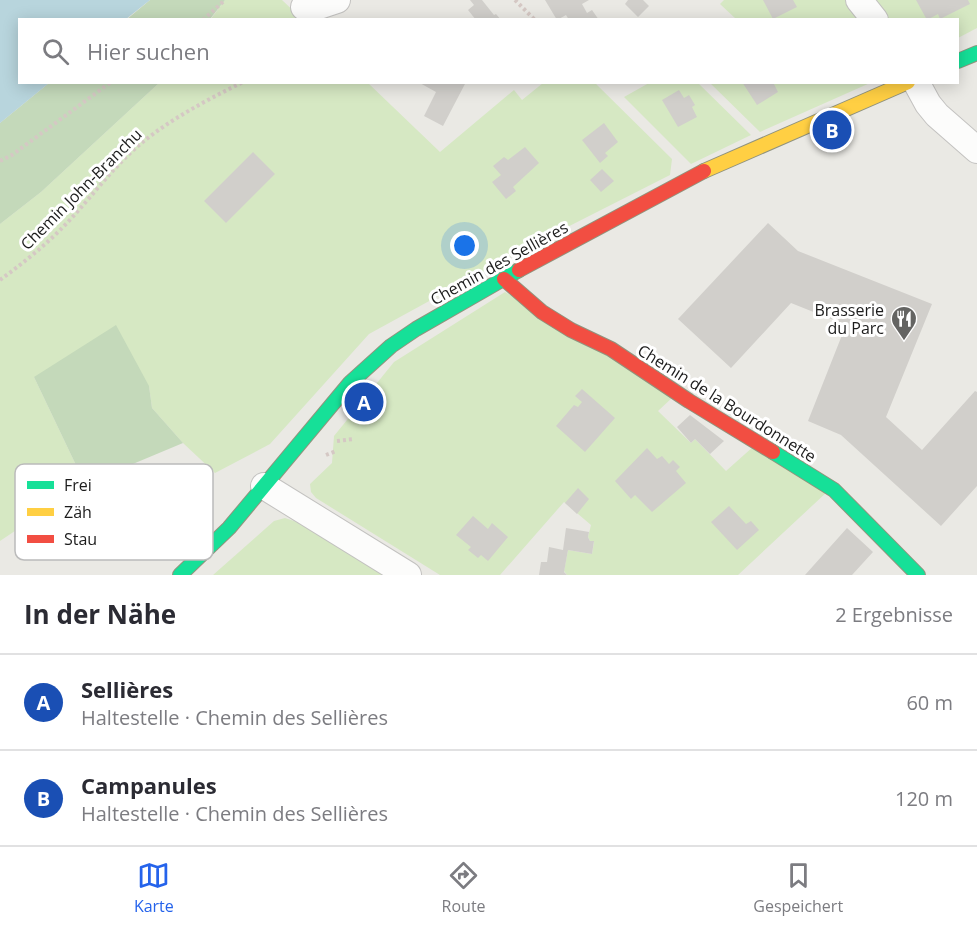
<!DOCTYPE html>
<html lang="de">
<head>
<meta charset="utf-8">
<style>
	body { margin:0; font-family:"Open Sans",sans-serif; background:#f2f2f3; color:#2b2b33 }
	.you { position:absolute; left:465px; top:246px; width:21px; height:21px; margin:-15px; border:4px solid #fff; border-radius:50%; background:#1a73e8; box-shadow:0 0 0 9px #1a73e833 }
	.badge { display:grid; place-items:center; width:39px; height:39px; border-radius:50%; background:#2563eb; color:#fff; font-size:20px; font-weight:700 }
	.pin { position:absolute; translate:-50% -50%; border:3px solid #fff; box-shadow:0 2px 6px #0006 }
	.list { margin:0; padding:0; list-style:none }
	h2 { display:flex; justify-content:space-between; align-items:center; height:78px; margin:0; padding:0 24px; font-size:26px }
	h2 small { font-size:20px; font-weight:400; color:#7c7c81 }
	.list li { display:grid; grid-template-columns:39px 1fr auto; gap:18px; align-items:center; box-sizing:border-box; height:96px; padding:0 24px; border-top:2px solid #e1e1e2 }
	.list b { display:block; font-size:22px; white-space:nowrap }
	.list p { margin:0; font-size:20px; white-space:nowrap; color:#7c7c81 }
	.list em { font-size:20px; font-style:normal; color:#7c7c81 }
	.icon { flex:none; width:33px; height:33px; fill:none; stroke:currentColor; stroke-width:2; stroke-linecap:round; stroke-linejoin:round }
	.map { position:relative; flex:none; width:977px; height:575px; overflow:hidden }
	.search { position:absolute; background:#fff; box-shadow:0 3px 15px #0003; left:18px; right:18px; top:18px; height:66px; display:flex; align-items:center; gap:15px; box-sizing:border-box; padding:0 21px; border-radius:0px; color:#7c7c81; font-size:22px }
	.sheet { height:270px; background:#fff }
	nav { display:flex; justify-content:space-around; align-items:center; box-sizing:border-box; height:84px; border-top:2px solid #e1e1e2; background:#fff; font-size:16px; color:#7c7c81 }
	nav a { display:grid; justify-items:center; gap:3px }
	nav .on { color:#2563eb }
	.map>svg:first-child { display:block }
	.grass { fill:#d6e8c3 }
	.forest { fill:#c4d9ba }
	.water { fill:#b8d5dd }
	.building { fill:#d1cfcb }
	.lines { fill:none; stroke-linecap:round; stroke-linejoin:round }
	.street-casing { stroke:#c3c2c0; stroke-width:28 }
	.fast-casing { stroke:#91937d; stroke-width:16 }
	.slow-casing { stroke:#91937d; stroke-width:16 }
	.jam-casing { stroke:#91937d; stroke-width:16 }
	.path { stroke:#d5c8c4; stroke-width:4; stroke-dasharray:3 3; stroke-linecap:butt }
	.street { stroke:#fcfcfb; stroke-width:26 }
	.fast { stroke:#16e098; stroke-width:14 }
	.slow { stroke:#ffcf43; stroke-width:14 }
	.jam { stroke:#f24e42; stroke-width:14 }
	.labels { text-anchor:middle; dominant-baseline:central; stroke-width:6; stroke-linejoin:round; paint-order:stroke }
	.street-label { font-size:16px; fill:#1c1c1c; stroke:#fff }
	.poi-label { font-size:16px; fill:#1c1c1c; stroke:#fff; text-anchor:end }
	.key { fill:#fff; stroke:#bbb; stroke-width:1.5 }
	.key-label { font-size:16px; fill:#1c1c1c }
</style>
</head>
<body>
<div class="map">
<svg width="977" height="575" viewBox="0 0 977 575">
	<rect width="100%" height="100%" fill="#eae9e4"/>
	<path class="grass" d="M225 0H282L302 19 210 20Z
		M724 0H846L863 19H736L720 4Z
		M871 0H977V28L958 38V20L887 19Z
		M159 83H368L440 152 514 90 522 100 543 83H595L672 159 670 175 524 249 369 334 270 444 215 473 183 443 152 408 149 386 34 377 85 484 0 541V224L41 192Z
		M649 83H698L751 135 691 164 624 97Z
		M710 83H870L760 132Z
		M505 292 674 396 658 411 691 443 695 439 726 471 754 446 828 491 738 575H567L564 571 568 550 592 554 594 542 590 541 588 537 591 525 564 502 500 575H440L316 498 311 492 310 484 332 463 334 436 394 362Z
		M285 518 297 522 301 520 391 575H213L274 521Z"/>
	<path class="forest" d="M150 0H225L210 19 126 20Z
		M49 83H159L41 192 0 224V123Z
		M116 325 149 386 152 408 183 443 85 484 34 377Z"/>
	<path class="water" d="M0 0H150L126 19 20 20V82L49 83 0 123Z"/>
	<path class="building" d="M470 0H482L494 15 496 14 501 20H476L468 10 474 5Z
		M545 0H589L582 4 587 13 592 10 599 20H569L566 15 557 20Z
		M628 0H643L649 6 638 17 625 4Z
		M763 0H793L797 7 773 19Z
		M916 0H968L970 4 940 19 938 14 927 20Z
		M418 82H466L443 126 424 116 436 92Z
		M742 82H773L778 92 757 105Z
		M679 90 684 98 689 95 695 105 692 107 697 117 678 127 662 100Z
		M604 123 618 142 605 153 608 156 600 163 582 140Z
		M525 147 539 163 513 187 516 191 506 199 492 182 501 175 493 166 504 157 508 160Z
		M253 152 275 174 226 223 204 201Z
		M602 169 614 181 601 192 590 180Z
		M768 223 798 251 932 304 886 417 922 450 975 391 977 392V486L941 526 841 435 808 421 846 325 791 303 731 368 678 319Z
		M582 389 615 418 585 452 556 426 574 405 578 407 582 402 575 396Z
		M690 415 724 441 710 454 695 439 691 443 677 427Z
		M647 448 657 459 662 456 669 464 673 460 680 467 676 471 686 483 652 512 635 495 631 499 615 481Z
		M578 488 589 499 577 514 565 503Z
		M729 506 746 524 751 521 759 530 737 550 711 522Z
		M473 516 488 529 492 523 508 537 488 561 481 555 478 558 468 550 471 547 456 535Z
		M566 528 589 532 588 537 590 541H594L592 554 568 550 564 572 567 575H539L541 562H547L549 547 563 550Z
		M847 528 873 552 852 575H805Z"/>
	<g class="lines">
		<defs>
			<path id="street" d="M859 0 875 20
				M304 7 319 6 337 0
				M916 82 928 104 937 115 977 150
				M264 486 408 575"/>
			<path id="fast" d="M958 61 977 53
				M773 452 834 490 918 575
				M180 575 229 528 350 383 391 346 416 329 519 270"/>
			<path id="slow" d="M704 171 908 82"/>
			<path id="jam" d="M519 270 704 171
				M504 279 542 312 571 330 611 349 689 401 773 452"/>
		</defs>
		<use href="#street" class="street-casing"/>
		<use href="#fast" class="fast-casing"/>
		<use href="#slow" class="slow-casing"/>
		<use href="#jam" class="jam-casing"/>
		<path class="path" d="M515 0 535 20
			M203 20 225 0
			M0 161 12 155 111 82
			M0 280C23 263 46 245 66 224 92 197 114 165 144 141 174 117 209 99 243 82
			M337 441 354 439
			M326 455 336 451"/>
		<use href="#street" class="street"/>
		<use href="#fast" class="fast"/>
		<use href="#slow" class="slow"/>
		<use href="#jam" class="jam"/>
	</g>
	<defs>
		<symbol id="restaurant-pin" viewBox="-11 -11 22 30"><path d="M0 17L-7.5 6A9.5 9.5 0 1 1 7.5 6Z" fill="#646462" stroke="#fff"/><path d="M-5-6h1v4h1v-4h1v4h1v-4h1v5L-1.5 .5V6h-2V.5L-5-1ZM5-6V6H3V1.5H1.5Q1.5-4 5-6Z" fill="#fff"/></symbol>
	</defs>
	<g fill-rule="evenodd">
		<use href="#restaurant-pin" x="889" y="304" width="30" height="40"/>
	</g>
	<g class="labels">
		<g class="street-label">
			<text transform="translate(81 189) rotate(-45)">Chemin John-Branchu</text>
			<text transform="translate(499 263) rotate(-29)">Chemin des Sellières</text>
			<text transform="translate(727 403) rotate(32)">Chemin de la Bourdonnette</text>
		</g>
		<g class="poi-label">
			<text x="884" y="310">Brasserie<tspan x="884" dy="18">du Parc</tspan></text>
		</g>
	</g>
	<rect x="15" y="464" width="198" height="96" rx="9" class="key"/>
	<rect x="27" y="481" width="27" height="8" fill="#16e098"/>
	<rect x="27" y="508" width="27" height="8" fill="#ffcf43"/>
	<rect x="27" y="535" width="27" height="8" fill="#f24e42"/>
	<g class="key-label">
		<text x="64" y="491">Frei</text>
		<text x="64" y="518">Zäh</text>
		<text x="64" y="545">Stau</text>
	</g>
</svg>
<div class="you"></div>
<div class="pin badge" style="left:364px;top:402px;background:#1a4fb4">A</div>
<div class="pin badge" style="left:832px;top:130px;background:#1a4fb4">B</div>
<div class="search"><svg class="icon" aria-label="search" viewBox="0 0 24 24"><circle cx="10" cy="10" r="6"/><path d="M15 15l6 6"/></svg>Hier suchen</div>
</div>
<section class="sheet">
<h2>In der Nähe<small>2 Ergebnisse</small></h2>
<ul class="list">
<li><span class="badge" style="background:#1a4fb4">A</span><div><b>Sellières</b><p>Haltestelle · Chemin des Sellières</p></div><em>60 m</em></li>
<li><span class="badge" style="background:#1a4fb4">B</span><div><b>Campanules</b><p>Haltestelle · Chemin des Sellières</p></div><em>120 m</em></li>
</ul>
</section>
<nav>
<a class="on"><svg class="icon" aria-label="map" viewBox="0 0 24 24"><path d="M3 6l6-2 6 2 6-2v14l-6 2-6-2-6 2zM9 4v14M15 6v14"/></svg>Karte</a>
<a><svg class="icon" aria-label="directions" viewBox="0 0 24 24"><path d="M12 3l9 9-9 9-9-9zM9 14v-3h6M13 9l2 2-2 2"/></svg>Route</a>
<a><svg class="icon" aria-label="saved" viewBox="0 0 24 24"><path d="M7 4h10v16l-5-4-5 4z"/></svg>Gespeichert</a>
</nav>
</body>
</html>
